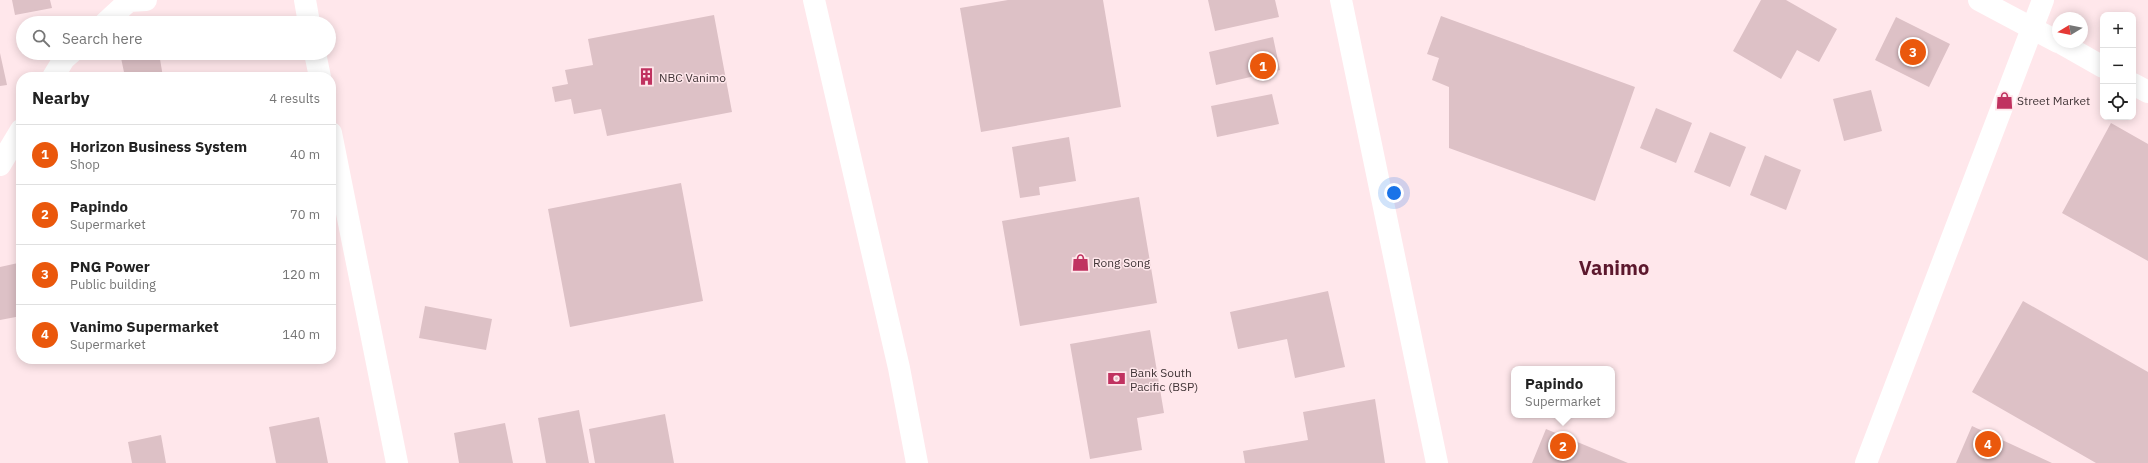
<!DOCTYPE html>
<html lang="en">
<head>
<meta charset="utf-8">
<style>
	body { margin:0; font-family:"IBM Plex Sans",sans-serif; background:#f6f6f6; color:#222 }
	.controls { position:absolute; right:12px; top:12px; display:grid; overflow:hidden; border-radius:8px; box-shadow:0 2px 10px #0003 }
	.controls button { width:36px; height:36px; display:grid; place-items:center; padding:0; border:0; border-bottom:1px solid #e0e0e0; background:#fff; color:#222; font:20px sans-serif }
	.compass { position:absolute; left:2052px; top:12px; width:36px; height:36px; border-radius:50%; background:#fff; box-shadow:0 2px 10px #0003; rotate:260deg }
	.you { position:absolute; left:1394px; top:193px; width:14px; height:14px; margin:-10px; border:3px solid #fff; border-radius:50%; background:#1a73e8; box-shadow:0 0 0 6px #1a73e833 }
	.badge { display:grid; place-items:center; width:26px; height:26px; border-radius:50%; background:#ea580c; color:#fff; font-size:13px; font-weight:700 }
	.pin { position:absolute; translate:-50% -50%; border:2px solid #fff; box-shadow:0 1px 4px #0006 }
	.popup { position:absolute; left:1511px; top:366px; width:104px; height:52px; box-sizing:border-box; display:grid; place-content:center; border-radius:8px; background:#fff; filter:drop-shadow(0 1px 3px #0005); font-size:13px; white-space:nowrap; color:#767676 }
	.popup b { font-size:15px; color:#222 }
	.popup::after { content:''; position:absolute; left:50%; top:100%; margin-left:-8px; border:8px solid transparent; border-top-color:#fff }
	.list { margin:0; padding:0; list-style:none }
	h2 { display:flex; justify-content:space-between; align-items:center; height:52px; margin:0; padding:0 16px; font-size:17px }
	h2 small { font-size:13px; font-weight:400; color:#767676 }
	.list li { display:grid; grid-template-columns:26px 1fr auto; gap:12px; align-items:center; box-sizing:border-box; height:60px; padding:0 16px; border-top:1px solid #e0e0e0 }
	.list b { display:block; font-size:15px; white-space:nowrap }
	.list p { margin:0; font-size:13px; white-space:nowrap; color:#767676 }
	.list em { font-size:13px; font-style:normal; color:#767676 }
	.icon { flex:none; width:22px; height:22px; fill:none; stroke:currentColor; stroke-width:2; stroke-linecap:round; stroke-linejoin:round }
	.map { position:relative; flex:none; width:2148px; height:463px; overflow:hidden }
	.search { position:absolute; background:#fff; box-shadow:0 2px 10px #0003; left:16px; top:16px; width:320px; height:44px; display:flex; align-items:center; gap:10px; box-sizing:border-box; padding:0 14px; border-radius:22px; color:#767676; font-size:15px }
	.panel { position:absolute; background:#fff; box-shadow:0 2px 10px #0003; left:16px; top:72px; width:320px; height:292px; border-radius:16px }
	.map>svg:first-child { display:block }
	.building { fill:#ddc1c6 }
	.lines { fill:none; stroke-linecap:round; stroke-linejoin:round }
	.minor { stroke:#fff; stroke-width:22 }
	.labels { text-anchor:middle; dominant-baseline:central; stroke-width:3; stroke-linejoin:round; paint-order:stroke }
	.poi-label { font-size:12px; fill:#413537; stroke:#ffe7eb; text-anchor:start }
	.town-label { font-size:20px; font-weight:bold; fill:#5c182d; stroke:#ffe7eb }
</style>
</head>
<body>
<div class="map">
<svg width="2148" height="463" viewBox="0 0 2148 463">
	<rect width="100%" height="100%" fill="#ffe7eb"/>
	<path class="building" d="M12 0H50L52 8 15 15Z
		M1008 0H1103L1121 107 981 132 960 8Z
		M1208 0H1275L1279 17 1215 31Z
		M1761 0H1786L1837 29 1819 62 1797 50 1781 79 1733 51Z
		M714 15 732 112 607 136 601 109 574 114 571 99 555 102 552 87 568 84 565 70 593 65 588 39Z
		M1441 16 1635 87 1595 201 1449 148V87L1432 80 1439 58 1427 54Z
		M1896 17 1950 44 1929 87 1875 60Z
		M1273 37 1280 70 1216 85 1209 52Z
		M0 53 7 85 0 86Z
		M120 53H159L163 77H125Z
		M1871 90 1882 131 1844 141 1833 99Z
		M1272 94 1279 124 1217 137 1211 106Z
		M1656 108 1692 123 1676 163 1640 148Z
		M2111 123 2148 144V261L2062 213Z
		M1710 132 1746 147 1730 187 1694 172Z
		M1069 137 1076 181 1039 187 1040 195 1020 198 1012 147Z
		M1765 155 1801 170 1786 210 1750 195Z
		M681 183 703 301 570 327 548 209Z
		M1139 197 1157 303 1020 326 1002 221Z
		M18 263 21 277V316L0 320V267Z
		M1328 291 1345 367 1295 378 1287 339 1238 349 1230 312Z
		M2023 301 2148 372V463H2096L1972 392Z
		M425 306 492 319 486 350 419 338Z
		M1150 330 1164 413 1137 418 1142 450 1090 459 1070 344Z
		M1375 399 1385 463H1245L1243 451 1308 440 1303 412Z
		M579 410 589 463H546L538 418Z
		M665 414 674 463H595L589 429Z
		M319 417 328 463H276L269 427Z
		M505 423 513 463H459L454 433Z
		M1972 426 2052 463H1956Z
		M1546 429 1628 463H1532Z
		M161 435 166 463H132L128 442Z"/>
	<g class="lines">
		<path class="minor" d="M305 0 309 23
			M814 0 899 368 917 463
			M1341 0 1437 463
			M1979 0 2058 42
			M105 23 129 1 146 0
			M2059 42 2103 67
			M315 53 320 77
			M53 77 64 59 71 53
			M2133 84 2148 92
			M331 133 397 463
			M0 165 21 130
			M1866 463 2043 0"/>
	</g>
	<defs>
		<symbol id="building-bare" viewBox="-9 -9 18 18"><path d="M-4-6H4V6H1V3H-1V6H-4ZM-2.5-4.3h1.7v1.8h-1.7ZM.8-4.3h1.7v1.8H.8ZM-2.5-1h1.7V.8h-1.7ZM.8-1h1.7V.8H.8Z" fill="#c03260" stroke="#ffe7eb" stroke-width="2.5" paint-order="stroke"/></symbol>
		<symbol id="shop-bare" viewBox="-9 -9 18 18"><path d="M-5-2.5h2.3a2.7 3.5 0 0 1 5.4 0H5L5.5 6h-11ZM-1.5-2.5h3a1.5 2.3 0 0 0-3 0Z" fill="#c03260" stroke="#ffe7eb" stroke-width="2.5" paint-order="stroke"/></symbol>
		<symbol id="bank-bare" viewBox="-9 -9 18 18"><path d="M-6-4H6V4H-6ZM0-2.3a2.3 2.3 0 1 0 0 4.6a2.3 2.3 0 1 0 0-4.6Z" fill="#c03260" stroke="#ffe7eb" stroke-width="2.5" paint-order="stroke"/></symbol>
	</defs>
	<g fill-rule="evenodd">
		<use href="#building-bare" x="634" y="64" width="25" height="25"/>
		<use href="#shop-bare" x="1992" y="88" width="25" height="25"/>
		<use href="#shop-bare" x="1068" y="250" width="25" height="25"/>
		<use href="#bank-bare" x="1104" y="366" width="25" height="25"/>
	</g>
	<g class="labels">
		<g class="poi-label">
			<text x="659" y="77">NBC Vanimo</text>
			<text x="2017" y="100">Street Market</text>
			<text x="1093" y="262">Rong Song</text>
			<text x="1130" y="372">Bank South<tspan x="1130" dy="14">Pacific (BSP)</tspan></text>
		</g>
		<g class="town-label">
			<text x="1614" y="267">Vanimo</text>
		</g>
	</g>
</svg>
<div class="controls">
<button>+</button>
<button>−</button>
<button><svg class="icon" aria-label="locate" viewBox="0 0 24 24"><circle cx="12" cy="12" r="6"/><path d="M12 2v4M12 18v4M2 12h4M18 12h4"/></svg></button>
</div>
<svg class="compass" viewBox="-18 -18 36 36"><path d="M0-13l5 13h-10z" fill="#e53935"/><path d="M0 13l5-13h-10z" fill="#767676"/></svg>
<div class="you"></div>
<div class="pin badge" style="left:1263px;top:66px">1</div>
<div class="pin badge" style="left:1563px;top:446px">2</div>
<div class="popup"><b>Papindo</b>Supermarket</div>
<div class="pin badge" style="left:1913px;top:52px">3</div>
<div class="pin badge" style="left:1988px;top:444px">4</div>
<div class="search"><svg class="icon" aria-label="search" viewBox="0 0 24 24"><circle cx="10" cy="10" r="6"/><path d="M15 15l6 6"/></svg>Search here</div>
<section class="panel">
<h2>Nearby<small>4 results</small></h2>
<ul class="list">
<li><span class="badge">1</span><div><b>Horizon Business System</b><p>Shop</p></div><em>40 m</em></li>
<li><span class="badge">2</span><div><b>Papindo</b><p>Supermarket</p></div><em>70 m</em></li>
<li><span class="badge">3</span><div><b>PNG Power</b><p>Public building</p></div><em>120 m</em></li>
<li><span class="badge">4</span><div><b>Vanimo Supermarket</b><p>Supermarket</p></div><em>140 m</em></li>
</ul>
</section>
</div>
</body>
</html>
